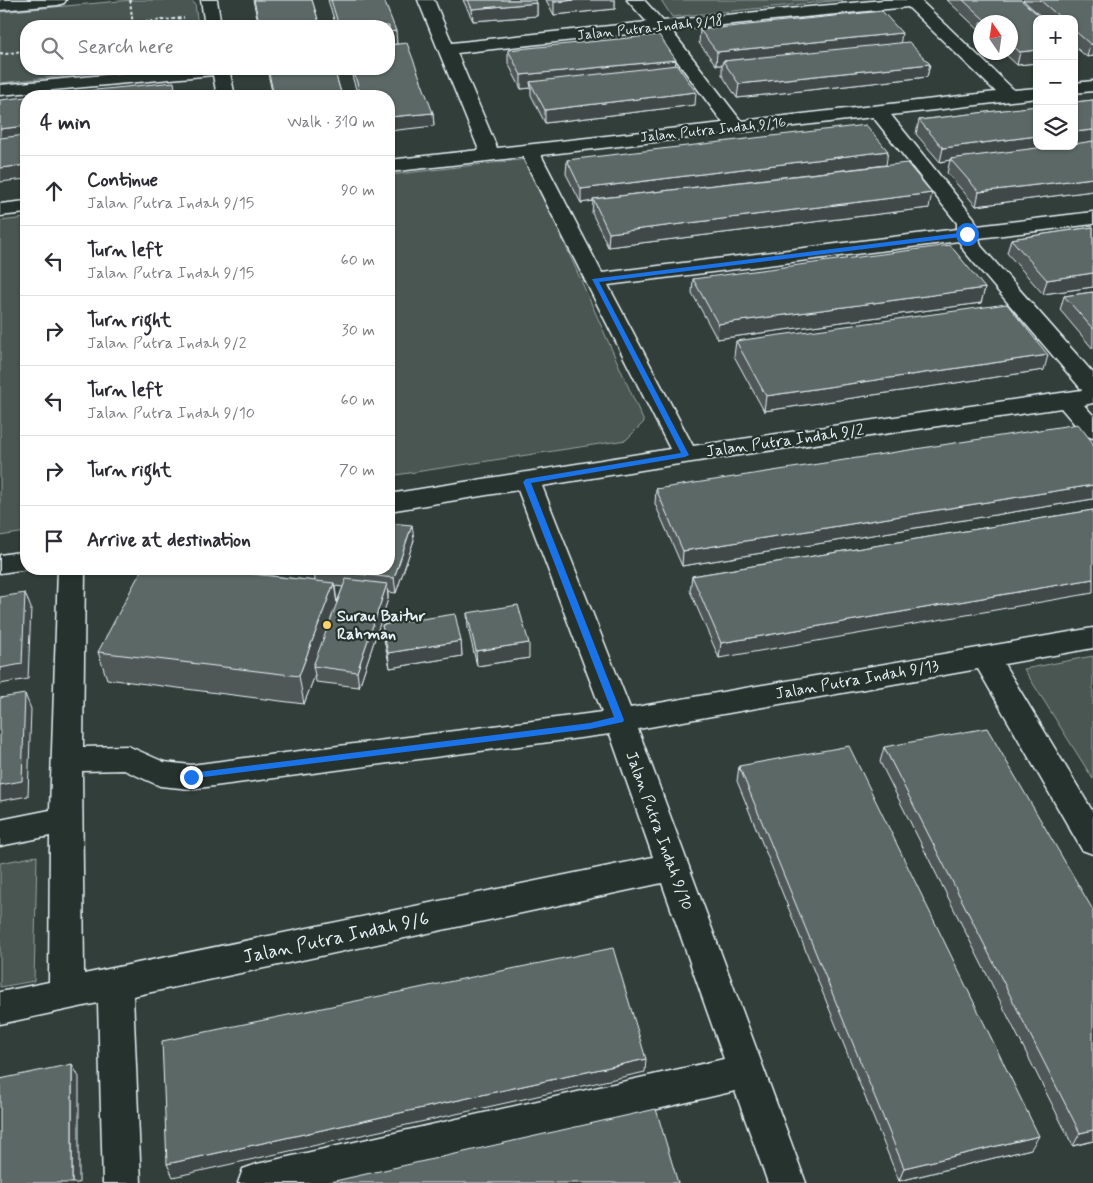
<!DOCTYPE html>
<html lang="en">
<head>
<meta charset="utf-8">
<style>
	body { margin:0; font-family:Mynerve,sans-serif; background:#f7f7f7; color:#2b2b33 }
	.controls { position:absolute; right:15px; top:15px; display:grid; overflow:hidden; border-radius:10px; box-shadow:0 1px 4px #0004 }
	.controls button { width:45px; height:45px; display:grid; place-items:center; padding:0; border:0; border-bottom:1px solid #e1e1e2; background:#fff; color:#2b2b33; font:25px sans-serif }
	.compass { position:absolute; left:973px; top:15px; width:45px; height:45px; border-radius:50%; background:#fff; box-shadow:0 1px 4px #0004; rotate:347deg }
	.stop { position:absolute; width:15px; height:15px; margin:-11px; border:4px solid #1a73e8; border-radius:50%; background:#fff }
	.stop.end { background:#1a73e8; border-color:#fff; box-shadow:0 1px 5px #0008 }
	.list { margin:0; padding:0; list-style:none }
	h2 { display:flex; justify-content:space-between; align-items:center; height:65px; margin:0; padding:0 20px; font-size:21px }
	h2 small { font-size:16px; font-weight:400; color:#7c7c81 }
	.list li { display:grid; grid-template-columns:32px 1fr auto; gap:15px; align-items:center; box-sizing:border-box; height:70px; padding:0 20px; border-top:1px solid #e1e1e2 }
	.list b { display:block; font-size:19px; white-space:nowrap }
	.list p { margin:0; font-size:16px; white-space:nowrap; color:#7c7c81 }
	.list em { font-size:16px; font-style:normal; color:#7c7c81 }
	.icon { flex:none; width:28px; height:28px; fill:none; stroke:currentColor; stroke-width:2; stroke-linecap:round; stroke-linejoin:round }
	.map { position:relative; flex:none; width:1093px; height:1183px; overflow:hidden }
	.search { position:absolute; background:#fff; box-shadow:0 1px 4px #0004; left:20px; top:20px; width:375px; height:55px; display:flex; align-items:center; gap:12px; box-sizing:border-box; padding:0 18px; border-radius:20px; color:#7c7c81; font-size:19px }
	.panel { position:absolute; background:#fff; box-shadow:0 1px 4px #0004; left:20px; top:90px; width:375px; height:485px; border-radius:20px }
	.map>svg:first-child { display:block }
	.green { fill:#495651; stroke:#98a4a4 }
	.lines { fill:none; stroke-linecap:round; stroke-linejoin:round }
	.minor-casing { stroke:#e8f1f8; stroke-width:3 }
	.path { stroke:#e8f1f8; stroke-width:2; stroke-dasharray:3 2.5; stroke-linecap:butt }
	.minor { fill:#26332d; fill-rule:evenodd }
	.wall { fill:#4f5957; stroke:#e8f1f8; fill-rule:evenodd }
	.shaded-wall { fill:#404947; stroke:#e8f1f8 }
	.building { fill:#5c6865; stroke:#e8f1f8 }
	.route { fill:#1a73e8 }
	.poi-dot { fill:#ffd166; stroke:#26332d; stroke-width:2 }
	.labels { text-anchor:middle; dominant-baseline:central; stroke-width:4.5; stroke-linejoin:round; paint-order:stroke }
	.far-street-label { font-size:14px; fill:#e8f1f8; stroke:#26332d }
	.street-label { font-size:16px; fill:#e8f1f8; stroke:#26332d }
	.poi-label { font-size:16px; font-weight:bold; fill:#e8f1f8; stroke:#26332d; text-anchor:start }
	.near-street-label { font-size:19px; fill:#e8f1f8; stroke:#26332d }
</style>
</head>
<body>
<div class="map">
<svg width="1093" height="1183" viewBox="0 0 1093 1183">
	<rect width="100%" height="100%" fill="#323e39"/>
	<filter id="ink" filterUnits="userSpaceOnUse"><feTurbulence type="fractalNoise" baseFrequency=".02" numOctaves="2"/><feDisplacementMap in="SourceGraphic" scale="10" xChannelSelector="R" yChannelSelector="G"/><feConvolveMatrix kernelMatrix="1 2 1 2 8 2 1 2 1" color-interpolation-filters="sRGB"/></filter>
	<g filter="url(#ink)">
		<path class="green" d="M131 0H191L195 4 198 26H26V69H130L0 83V12Z
			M661 0H843L672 17Z
			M527 159 644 422 626 440 389 476V175Z
			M26 218V532L0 536V221Z
			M1093 656V779L1024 669Z
			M37 856 34 981 0 987V863Z"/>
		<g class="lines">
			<defs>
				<path id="minor" d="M0 0H66L64 3 58 5 0 10Z
					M201 0H217L221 26H205Z
					M418 0H434L452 43 647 22 627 0H644L663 21 883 0H920L1014 90 1037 88V98L891 115 974 218 977 226 1093 212V224L979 238 981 246 1093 373V403L1084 405 1093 415V438L1084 435 1061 408 685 463 542 486 630 708 1093 628V648L1004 664 1093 812V854L1082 850 978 669 638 729 806 1183H768L735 1091 340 1183H238L243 1169 257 1164 724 1059 662 883 133 996 141 1183H103L98 1003 0 1024V992L49 982 50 836 0 846V820L50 810 58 569H85L83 747 128 746 164 762 191 765 602 712 518 490 389 511V494L670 449 523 157 389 172V160L479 150ZM908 7 996 92 741 121 671 30ZM655 31 723 123 497 148 457 53ZM873 117 957 223V229L602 273 541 155ZM959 241 964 251 1082 390 693 446 608 285ZM610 734 653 857 84 974 82 771 124 770 160 786 191 789Z
					M167 69H229L235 96H217L213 75 0 95V85Z
					M1093 81V91L1074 93V83Z
					M26 201V213L0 216V204Z
					M26 551V569H28L0 573V555Z"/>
			</defs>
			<use href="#minor" class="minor-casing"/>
			<path class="path" d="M130 0 133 26
				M101 26 184 18
				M0 53 6 54 26 50"/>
			<use href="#minor" class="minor"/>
		</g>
		<path class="wall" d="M253 0H312L320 26H259Z
			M328 0H384L397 44 433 113 434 126 389 96H358L350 69H389V26H336Z
			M463 0H535L537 3V16L473 21Z
			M546 0H615V9L554 15Z
			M947 0H1021L1037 19V63L1017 65 1003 52H1010V22H980V31Z
			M1023 0H1093V56L1087 57 1074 46V19H1044Z
			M700 30 900 43 930 64 927 77 737 98 722 75V65H716L699 43Z
			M508 50 676 60 675 65 695 105 545 123 531 95V88L521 89 508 63Z
			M267 69H334L342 96H273Z
			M1093 100V191L976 206 947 173 950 160 940 162 916 134 919 120Z
			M567 160 886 165 929 208 608 247 592 213 593 201 581 203 566 174Z
			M1093 227V287L1043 294 1007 253 1011 239Z
			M693 279 985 288 981 303 717 339 692 293Z
			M1093 292V349L1060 310 1064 296Z
			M736 341 1044 370 764 411 734 356Z
			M1093 443V499L682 566 655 504 656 489Z
			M1093 510 719 658 690 591 692 576Z
			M414 540 396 593 388 592V599L359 687 316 682 315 675 304 704 107 679 98 652 230 571 315 581 314 569ZM335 586 343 587 337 602Z
			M251 569H311L308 575Z
			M467 613 529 658 477 666 468 628Z
			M382 625 461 641 462 656 390 668 384 640Z
			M884 747 1093 1141 1073 1146 880 762Z
			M739 766 1031 1149 899 1181 737 781Z"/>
		<path class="shaded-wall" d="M576 0H615V9L554 15V2Z
			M537 3V16L473 21 472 9Z
			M396 31 397 44 389 45V32Z
			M902 33 900 46 723 61 722 65H716L717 52Z
			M1090 44H1093V56L1087 57Z
			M1037 50V63L1017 65 1020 52Z
			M676 60 675 73 530 82 531 88 521 89V75Z
			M930 64 927 77 737 98 739 84Z
			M696 92 695 105 545 123V110Z
			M433 113 434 126 389 131V117Z
			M26 126V140L0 143V129Z
			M1093 130V143L1074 145V132Z
			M1037 136V146H1064L950 159V160L940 162 943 148Z
			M888 151 886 165 593 199V201L581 203V189Z
			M26 165V179L0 182V168Z
			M1093 178V191L976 206 979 192Z
			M932 193 929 208 608 247 609 233Z
			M1093 273V287L1043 294 1047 280Z
			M985 288 981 303 717 339 718 324Z
			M1048 355 1044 370 764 411 766 396Z
			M1093 485V499L682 566 683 551Z
			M412 525 414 540 396 593 394 578Z
			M221 569H231L224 587 220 571Z
			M307 569H311L308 575Z
			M1093 579V593L719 658 721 643Z
			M334 583 338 611 313 666 315 675 304 704 299 676Z
			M387 584 388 599 359 687 357 672Z
			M25 593 31 608 28 679 0 684V668Z
			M461 641 462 656 390 668 388 653Z
			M529 643V658L477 666 476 651Z
			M25 694 31 709 28 796 0 801V785Z
			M646 1059 645 1072 173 1177 167 1164Z
			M72 1064 79 1077V1183H72Z
			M1093 1130V1141L1073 1146 1080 1133Z
			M1039 1136 1031 1149 899 1181 904 1168Z"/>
		<path class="building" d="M254 0H312L320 26H260Z
			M331 0H384L396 31 389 32V26H339Z
			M468 0H535L537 3 472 9Z
			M553 0H576L554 2Z
			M963 0H1021L1043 19H1037V50L1020 52 1010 44V22H987Z
			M1040 0H1093V44H1090L1074 30V19H1062Z
			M882 11 902 33 717 52 700 30Z
			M659 35 676 60 521 75 508 50Z
			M909 42 930 64 739 84 723 61Z
			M407 43 433 113 389 117V96H361L353 69H389V45Z
			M677 65 696 92 545 110 530 82Z
			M268 69H334L342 96H274Z
			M174 82 176 96H37Z
			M26 97V126L0 129V100Z
			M1093 100V130L1074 132V102Z
			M1037 106V136L943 148 919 120Z
			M866 125 888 151 581 189 567 160Z
			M26 135V165L0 168V138Z
			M1093 141V178L979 192 950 159 1053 146H1074V144Z
			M907 163 932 193 609 233 593 199Z
			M1093 227V273L1047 280 1011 239Z
			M950 245 985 288 718 324 693 279Z
			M1093 292V329L1064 296Z
			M1007 304 1048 355 766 396 736 341Z
			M1078 424 1093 443V485L683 551 656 489Z
			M1093 510V579L721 643 692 576Z
			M389 523 412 525 394 578 314 569H389Z
			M142 569H208L334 583 299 676 98 652Z
			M208 569H221V570Z
			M346 579 387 584 357 672 313 666Z
			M25 593 22 664 0 668V597Z
			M518 605 529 643 476 651 467 613Z
			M455 614 461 641 388 653 382 625Z
			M25 694 22 781 0 785V698Z
			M987 728 1093 910V1130L1080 1133 884 747Z
			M849 746 1039 1136 904 1168 739 766Z
			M613 948 646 1059 167 1164 162 1041Z
			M72 1064V1183H0V1079Z
			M656 1109 678 1183H326Z"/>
	</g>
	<path class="route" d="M967 232 969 236 599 282 689 455 685 457 531 483 624 720 623 722 590 729 188 779 187 777 191 773 590 723 614 717 523 482 526 479 681 453 592 279Z"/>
	<circle class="poi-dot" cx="327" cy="625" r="5"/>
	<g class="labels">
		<g class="far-street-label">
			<text transform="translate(650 28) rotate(-6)">Jalan Putra Indah 9/18</text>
			<text transform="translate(713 130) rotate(-6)">Jalan Putra Indah 9/16</text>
		</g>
		<g class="street-label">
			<text transform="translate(785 441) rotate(-8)">Jalan Putra Indah 9/2</text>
			<text transform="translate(857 680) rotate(-10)">Jalan Putra Indah 9/13</text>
			<text transform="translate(659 831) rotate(70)">Jalan Putra Indah 9/10</text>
		</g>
		<g class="poi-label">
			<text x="337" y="616">Surau Baitur<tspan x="337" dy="18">Rahman</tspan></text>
		</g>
		<g class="near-street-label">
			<text transform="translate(336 938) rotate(-12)">Jalan Putra Indah 9/6</text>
		</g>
	</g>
</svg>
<div class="controls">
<button>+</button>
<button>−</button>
<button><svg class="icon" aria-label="layers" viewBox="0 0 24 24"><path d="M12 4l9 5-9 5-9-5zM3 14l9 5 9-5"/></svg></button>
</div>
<svg class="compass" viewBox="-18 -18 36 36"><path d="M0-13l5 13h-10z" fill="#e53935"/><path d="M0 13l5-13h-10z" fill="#7c7c81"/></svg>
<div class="stop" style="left:967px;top:234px"></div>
<div class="stop end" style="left:191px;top:777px"></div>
<div class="search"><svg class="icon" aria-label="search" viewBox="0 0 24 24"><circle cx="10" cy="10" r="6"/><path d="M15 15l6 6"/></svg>Search here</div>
<section class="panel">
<h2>4 min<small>Walk · 310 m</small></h2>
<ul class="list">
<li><svg class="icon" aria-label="ahead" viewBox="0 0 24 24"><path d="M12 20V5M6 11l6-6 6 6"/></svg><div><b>Continue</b><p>Jalan Putra Indah 9/15</p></div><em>90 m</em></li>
<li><svg class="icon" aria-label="left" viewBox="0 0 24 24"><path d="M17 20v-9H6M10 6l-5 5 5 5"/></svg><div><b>Turn left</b><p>Jalan Putra Indah 9/15</p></div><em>60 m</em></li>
<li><svg class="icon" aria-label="right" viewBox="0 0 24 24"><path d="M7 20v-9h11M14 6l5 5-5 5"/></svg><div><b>Turn right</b><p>Jalan Putra Indah 9/2</p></div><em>30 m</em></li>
<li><svg class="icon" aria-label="left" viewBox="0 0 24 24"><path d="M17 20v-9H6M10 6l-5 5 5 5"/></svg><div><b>Turn left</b><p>Jalan Putra Indah 9/10</p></div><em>60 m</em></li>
<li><svg class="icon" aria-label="right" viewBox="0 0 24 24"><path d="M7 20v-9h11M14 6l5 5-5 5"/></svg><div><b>Turn right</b></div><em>70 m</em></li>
<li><svg class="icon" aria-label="arrive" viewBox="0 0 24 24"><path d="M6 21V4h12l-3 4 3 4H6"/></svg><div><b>Arrive at destination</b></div></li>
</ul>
</section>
</div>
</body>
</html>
